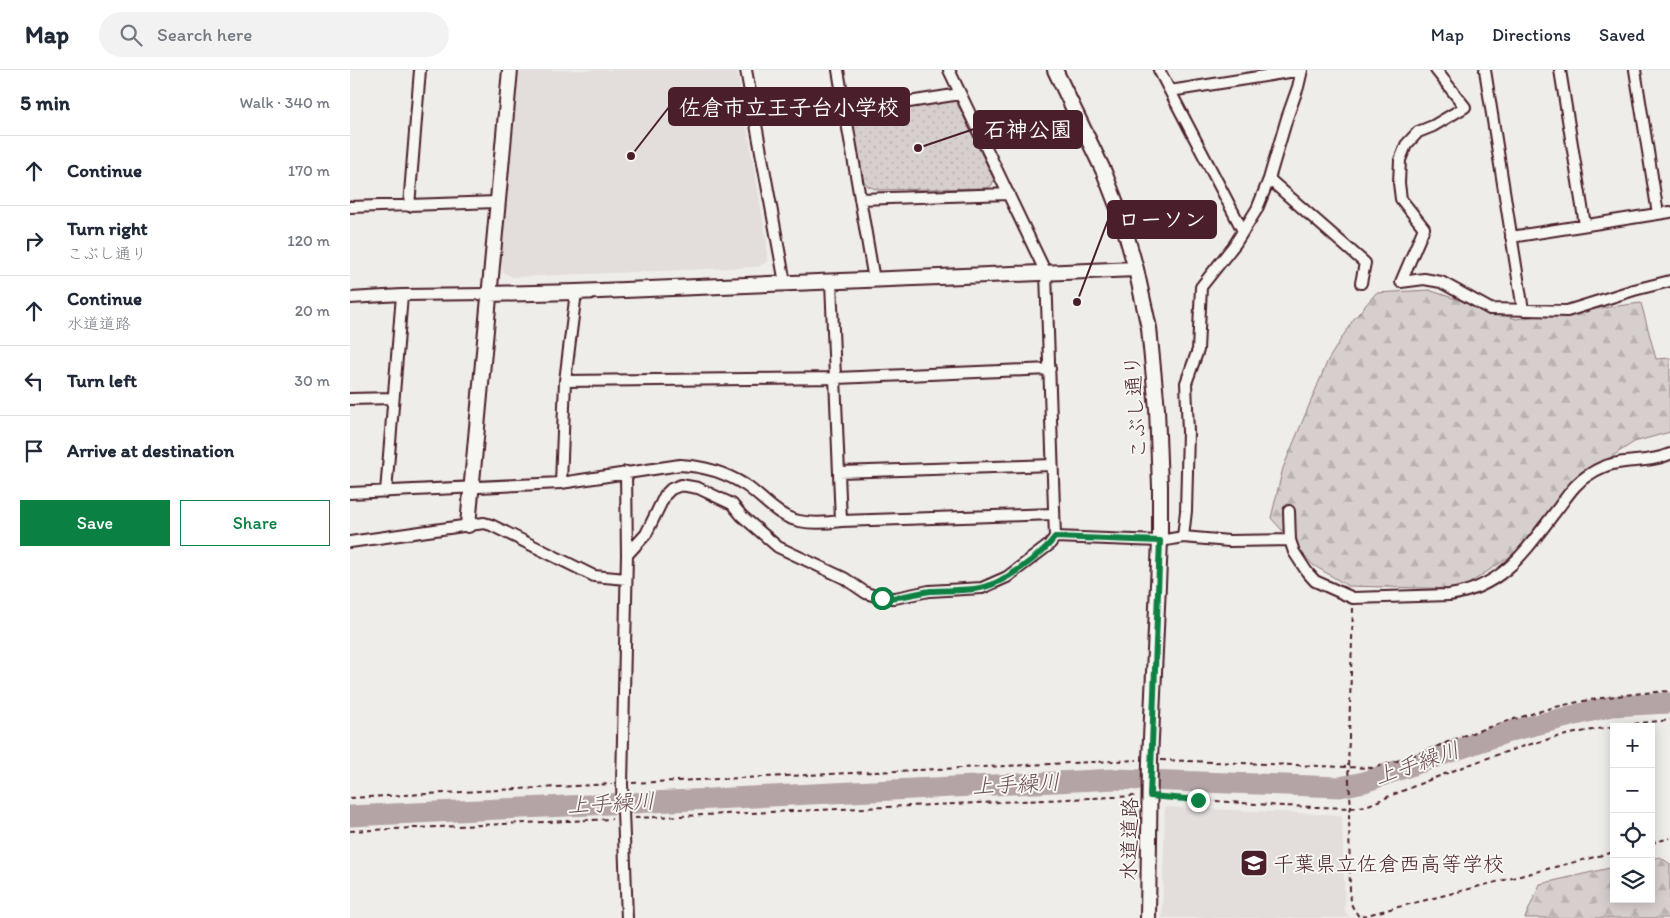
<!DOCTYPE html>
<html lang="en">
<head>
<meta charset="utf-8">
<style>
	body { margin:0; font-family:Itim,"Klee One",sans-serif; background:#f2f2f3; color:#1f2937 }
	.controls { position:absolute; right:15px; bottom:15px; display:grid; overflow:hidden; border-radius:0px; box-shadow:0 2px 12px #0003 }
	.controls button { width:45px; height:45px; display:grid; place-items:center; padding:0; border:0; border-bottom:1px solid #e0e1e3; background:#fff; color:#1f2937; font:25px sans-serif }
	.stop { position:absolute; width:15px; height:15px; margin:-11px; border:4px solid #0b8043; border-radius:50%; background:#fff }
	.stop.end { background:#0b8043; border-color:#fff; box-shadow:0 1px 5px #0008 }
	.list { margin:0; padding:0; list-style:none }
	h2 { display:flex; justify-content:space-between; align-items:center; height:65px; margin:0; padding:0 20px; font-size:21px }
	h2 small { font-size:16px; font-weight:400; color:#747a83 }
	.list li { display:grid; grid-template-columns:32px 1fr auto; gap:15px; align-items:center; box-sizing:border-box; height:70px; padding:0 20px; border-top:1px solid #e0e1e3 }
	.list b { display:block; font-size:19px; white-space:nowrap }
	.list p { margin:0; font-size:16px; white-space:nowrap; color:#747a83 }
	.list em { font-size:16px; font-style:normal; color:#747a83 }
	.actions { display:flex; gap:10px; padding:15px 20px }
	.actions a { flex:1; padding:11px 0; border:1px solid #0b8043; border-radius:0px; text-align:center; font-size:18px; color:#0b8043 }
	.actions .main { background:#0b8043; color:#fff }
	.icon { flex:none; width:28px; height:28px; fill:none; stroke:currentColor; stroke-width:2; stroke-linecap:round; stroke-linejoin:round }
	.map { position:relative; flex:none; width:1320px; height:848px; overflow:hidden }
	header { display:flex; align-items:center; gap:30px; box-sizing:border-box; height:70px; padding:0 25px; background:#fff; border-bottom:1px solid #e0e1e3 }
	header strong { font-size:24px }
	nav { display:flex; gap:28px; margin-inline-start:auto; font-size:18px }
	.search { width:350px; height:45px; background:#f2f2f3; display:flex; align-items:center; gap:12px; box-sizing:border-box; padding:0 18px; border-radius:28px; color:#747a83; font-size:19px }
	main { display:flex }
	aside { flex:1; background:#fff }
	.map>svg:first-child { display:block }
	.built { fill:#e3dedc }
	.green { fill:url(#green-dots); stroke:#90777c }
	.forest { fill:url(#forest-firs); stroke:#90777c }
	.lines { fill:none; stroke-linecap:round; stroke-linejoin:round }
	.river { stroke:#b4a4a5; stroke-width:21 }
	.street-casing { stroke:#4a1f2b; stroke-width:14 }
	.secondary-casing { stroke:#4a1f2b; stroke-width:18 }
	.path { stroke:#4a1f2b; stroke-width:2; stroke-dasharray:5 4; stroke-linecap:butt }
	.street { stroke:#f6f6f2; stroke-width:10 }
	.secondary { stroke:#f6f6f2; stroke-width:14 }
	.route { stroke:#0b8043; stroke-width:6 }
	.labels { text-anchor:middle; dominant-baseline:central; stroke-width:4; stroke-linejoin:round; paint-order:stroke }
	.street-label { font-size:21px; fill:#4a1f2b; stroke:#f6f6f2 }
	.poi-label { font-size:21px; fill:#4a1f2b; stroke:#f6f6f2; text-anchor:start }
	.water-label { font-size:22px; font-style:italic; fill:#6f4e56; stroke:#f6f6f2 }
	.leader { fill:none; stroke:#4a1f2b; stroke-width:2 }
	.callout-dot { fill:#4a1f2b; stroke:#f6f6f2; stroke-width:2 }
	.callout { fill:#4a1f2b; stroke:#4a1f2b; stroke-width:2 }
	.callout-label { font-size:22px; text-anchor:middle; font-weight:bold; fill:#fff }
</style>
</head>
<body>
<header>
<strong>Map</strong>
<div class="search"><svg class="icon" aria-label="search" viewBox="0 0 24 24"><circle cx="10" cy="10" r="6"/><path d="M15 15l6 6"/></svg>Search here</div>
<nav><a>Map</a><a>Directions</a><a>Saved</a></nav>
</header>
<main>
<aside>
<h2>5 min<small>Walk · 340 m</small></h2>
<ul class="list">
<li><svg class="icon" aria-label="ahead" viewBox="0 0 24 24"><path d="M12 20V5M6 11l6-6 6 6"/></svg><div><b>Continue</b></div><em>170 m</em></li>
<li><svg class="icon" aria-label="right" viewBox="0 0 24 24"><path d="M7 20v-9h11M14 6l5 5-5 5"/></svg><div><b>Turn right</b><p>こぶし通り</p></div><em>120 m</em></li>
<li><svg class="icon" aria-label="ahead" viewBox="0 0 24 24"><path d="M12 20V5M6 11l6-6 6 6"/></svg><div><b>Continue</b><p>水道道路</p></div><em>20 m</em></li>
<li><svg class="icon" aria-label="left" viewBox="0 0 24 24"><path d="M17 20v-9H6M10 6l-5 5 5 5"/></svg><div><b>Turn left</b></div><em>30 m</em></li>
<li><svg class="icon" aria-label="arrive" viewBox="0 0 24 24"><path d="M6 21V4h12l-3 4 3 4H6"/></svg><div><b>Arrive at destination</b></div></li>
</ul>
<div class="actions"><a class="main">Save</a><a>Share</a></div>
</aside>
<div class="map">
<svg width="1320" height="848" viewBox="0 0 1320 848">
	<defs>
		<pattern id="green-dots" width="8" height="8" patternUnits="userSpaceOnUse" patternTransform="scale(1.25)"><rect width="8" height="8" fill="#d7cfce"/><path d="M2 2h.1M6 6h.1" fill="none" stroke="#bab1b1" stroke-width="1.8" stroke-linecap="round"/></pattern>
		<pattern id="forest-firs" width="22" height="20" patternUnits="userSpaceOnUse" patternTransform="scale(1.25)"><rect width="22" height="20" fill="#d7cfce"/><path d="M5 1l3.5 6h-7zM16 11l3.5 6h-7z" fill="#bab1b1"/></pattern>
	</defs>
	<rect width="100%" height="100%" fill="#efedea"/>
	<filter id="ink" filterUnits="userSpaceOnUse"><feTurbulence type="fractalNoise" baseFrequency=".02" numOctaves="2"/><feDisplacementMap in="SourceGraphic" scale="10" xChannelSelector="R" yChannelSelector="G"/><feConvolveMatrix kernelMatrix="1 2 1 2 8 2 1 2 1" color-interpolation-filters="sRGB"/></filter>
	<g filter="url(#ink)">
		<path class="built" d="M168 0H387L417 172V192L408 197 162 207 154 203 151 195Z
			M815 737 992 745 995 841 1000 848H812Z"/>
		<path class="green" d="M605 29 644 110 642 115 637 118 528 120 518 116 513 110 501 51 506 44Z"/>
		<path class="forest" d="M1079 220 1166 249 1291 233 1306 289 1320 288V362L1284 372 1221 413 1165 483 1111 519 998 516 963 495 921 448 933 398 978 290 1003 250 1026 223Z
			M1310 787 1320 794V848H1175L1190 814 1264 797V829H1301V789Z"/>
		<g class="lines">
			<path class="river" d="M0 746 281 733 766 709 990 717 1014 712 1161 661 1262 636 1320 633"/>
			<defs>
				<path id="street" d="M396 0 435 213
					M488 0 524 210
					M599 0 696 203 705 467
					M809 0 893 161
					M1135 0 1173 240
					M1210 0 1235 155
					M1285 0 1308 144
					M820 21 952 0
					M495 42 610 24
					M919 109 1015 193 1011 213
					M510 129 659 124
					M59 136 70 0
					M0 137 147 132
					M1161 167 1320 142
					M481 212 491 451
					M1051 212 1074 209 1091 212 1140 239 1217 241 1284 220 1320 211
					M1051 212 1074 158 1051 129 1049 113 1050 90 1056 75 1068 62 1083 56 1115 37 1086 0
					M0 228 52 225 138 224
					M215 311 486 308 700 299
					M0 329 43 328
					M276 402 277 485 272 714 277 848
					M489 402 702 395
					M211 413 215 311 226 222
					M36 422 52 225
					M0 423 211 413 330 395C352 396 376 403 395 415 413 427 426 446 449 451 463 454 477 453 491 451L704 444
					M939 441 940 470 944 482 957 502 965 511 1003 528 1099 525C1155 517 1177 478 1209 437 1218 425 1226 412 1240 404 1268 385 1292 396 1320 384
					M833 467 836 441 838 362 836 313 848 280 851 217 885 174 907 139 919 109 937 48 948 17 952 0
					M0 472 134 453 141 455 244 506 276 509
					M277 485 296 464 315 425 321 419 331 415 348 418 382 434 392 446 428 477 494 508 516 523 532 528H545L579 521 632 518 657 507 699 475 705 467 810 471 833 467 879 471 940 470"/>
				<path id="secondary" d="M705 0 754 102 771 146 786 199 799 258 807 339 810 416V471L800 690 798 848
					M138 224 226 222 786 199
					M118 455 160 0"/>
			</defs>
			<use href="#street" class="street-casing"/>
			<use href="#secondary" class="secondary-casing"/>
			<path class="path" d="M1003 538 998 698 1001 738 999 742 1000 824 1002 836 1009 847 1264 782
				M811 690 1022 698C1052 691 1080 679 1108 668 1132 659 1157 651 1181 644 1225 630 1274 624 1320 621
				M282 713 787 690
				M812 727 933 736 1001 738 1016 736C1076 711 1136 686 1199 669 1239 659 1279 654 1320 650
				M0 728 262 714
				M285 748 787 726
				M0 761 262 749
				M1301 773 1320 768"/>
			<use href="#street" class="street"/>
			<use href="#secondary" class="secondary"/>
		</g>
	</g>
	<g class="lines" filter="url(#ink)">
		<path class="route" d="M532 528C549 529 564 523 581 521 597 520 614 521 630 518 653 514 692 485 705 467L810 471 800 726 848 730"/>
	</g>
	<defs>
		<symbol id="school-square" viewBox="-11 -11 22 22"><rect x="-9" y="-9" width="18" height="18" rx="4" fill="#4a1f2b" stroke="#f6f6f2"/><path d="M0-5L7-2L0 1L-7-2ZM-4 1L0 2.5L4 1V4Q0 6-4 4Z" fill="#fff"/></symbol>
	</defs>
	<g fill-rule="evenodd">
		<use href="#school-square" x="888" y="777" width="32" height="32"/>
	</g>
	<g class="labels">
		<g class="street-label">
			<text transform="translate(785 337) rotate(-94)">こぶし通り</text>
			<text transform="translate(779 769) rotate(-89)">水道道路</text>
		</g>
		<g class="poi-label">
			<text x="923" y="793">千葉県立佐倉西高等学校</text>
		</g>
		<g class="water-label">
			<text transform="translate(1067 693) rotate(-19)">上手繰川</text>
			<text transform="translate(666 714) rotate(-3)">上手繰川</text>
			<text transform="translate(261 733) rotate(-3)">上手繰川</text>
		</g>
	</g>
	<path class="leader" d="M281 86L319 37M568 78L624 59M727 232L758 150"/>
	<g class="callout-dot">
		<circle cx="281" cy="86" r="5"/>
		<circle cx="568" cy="78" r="5"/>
		<circle cx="727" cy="232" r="5"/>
	</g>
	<g class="callout">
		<rect x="319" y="18" width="240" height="37" rx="5"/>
		<rect x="624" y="41" width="108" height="37" rx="5"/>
		<rect x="758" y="131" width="108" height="37" rx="5"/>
	</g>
	<g class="callout-label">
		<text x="439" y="45">佐倉市立王子台小学校</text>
		<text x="678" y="67">石神公園</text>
		<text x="812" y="157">ローソン</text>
	</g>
</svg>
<div class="controls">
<button>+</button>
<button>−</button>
<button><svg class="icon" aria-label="locate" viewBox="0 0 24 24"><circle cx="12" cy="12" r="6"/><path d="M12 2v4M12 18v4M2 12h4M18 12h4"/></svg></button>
<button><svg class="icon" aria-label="layers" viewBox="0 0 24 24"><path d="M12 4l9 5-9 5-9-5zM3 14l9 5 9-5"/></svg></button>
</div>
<div class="stop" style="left:532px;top:528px"></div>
<div class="stop end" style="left:848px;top:730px"></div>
</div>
</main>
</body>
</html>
